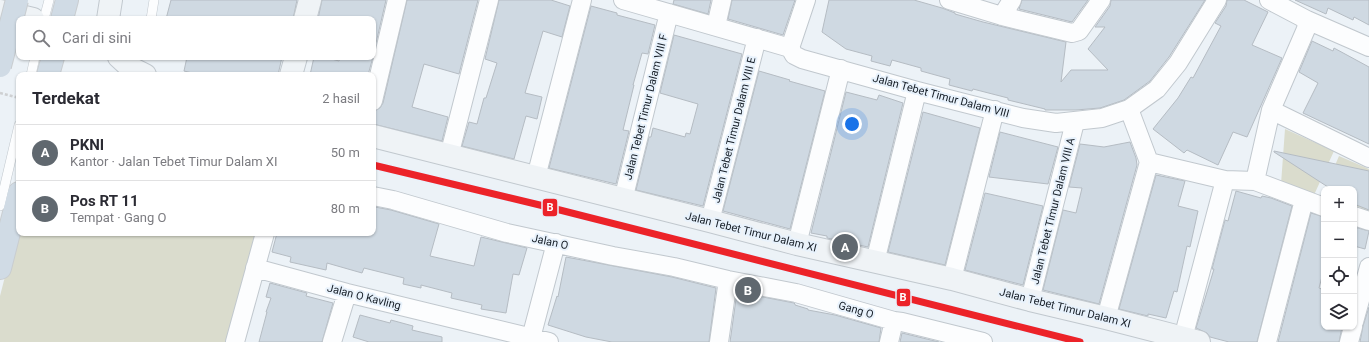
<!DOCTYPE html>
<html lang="id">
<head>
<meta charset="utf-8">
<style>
	body { margin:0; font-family:Roboto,sans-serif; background:#f2f2f3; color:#2b2b33 }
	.controls { position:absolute; right:12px; bottom:12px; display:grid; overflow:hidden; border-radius:8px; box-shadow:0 1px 3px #0004 }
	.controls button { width:36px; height:36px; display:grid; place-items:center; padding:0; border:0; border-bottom:1px solid #e1e1e2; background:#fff; color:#2b2b33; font:20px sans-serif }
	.you { position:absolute; left:852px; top:124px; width:14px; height:14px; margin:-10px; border:3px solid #fff; border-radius:50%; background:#1a73e8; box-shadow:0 0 0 6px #1a73e833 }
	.badge { display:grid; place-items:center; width:26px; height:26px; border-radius:50%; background:#60686f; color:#fff; font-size:13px; font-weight:700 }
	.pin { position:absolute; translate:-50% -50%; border:2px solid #fff; box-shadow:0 1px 4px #0006 }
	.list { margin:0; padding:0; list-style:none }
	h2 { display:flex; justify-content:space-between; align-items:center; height:52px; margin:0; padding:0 16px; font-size:17px }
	h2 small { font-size:13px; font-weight:400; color:#7c7c81 }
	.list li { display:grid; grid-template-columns:26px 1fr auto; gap:12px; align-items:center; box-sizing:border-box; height:56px; padding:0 16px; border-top:1px solid #e1e1e2 }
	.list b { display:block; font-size:15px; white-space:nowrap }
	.list p { margin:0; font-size:13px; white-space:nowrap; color:#7c7c81 }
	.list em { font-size:13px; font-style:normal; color:#7c7c81 }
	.icon { flex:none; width:22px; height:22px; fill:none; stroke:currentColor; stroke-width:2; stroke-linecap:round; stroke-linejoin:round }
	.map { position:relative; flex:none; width:1369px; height:342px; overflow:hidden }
	.search { position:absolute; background:#fff; box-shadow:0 1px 3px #0004; left:16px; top:16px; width:360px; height:44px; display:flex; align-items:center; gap:10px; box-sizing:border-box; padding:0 14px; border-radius:8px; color:#7c7c81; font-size:15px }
	.panel { position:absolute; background:#fff; box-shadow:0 1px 3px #0004; left:16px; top:72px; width:360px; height:164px; border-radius:8px }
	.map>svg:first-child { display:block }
	.green { fill:#dadccd }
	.building { fill:#cfd9e2; stroke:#b5bcc3 }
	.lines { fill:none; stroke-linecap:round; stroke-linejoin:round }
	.lane-casing { stroke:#c1c8ce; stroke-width:10 }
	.street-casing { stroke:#c1c8ce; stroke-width:20 }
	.secondary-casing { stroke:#c1c8ce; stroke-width:24 }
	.highway-casing { stroke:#c9cdd0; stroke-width:24 }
	.path { stroke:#ced0d2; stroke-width:2.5; stroke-dasharray:3 2; stroke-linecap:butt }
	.lane { stroke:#fcfdfe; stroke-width:9 }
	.street { stroke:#fcfdfe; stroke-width:18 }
	.secondary { stroke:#eff3f6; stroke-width:22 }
	.highway { stroke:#d0dbe5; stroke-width:22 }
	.highway-bridge-casing { stroke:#c9cdd0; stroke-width:24; stroke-linecap:butt }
	.highway-bridge { stroke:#d0dbe5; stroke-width:22 }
	.rail-1-casing { stroke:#e8f2fc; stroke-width:10 }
	.rail-1 { stroke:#ec2329; stroke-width:7 }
	.labels { text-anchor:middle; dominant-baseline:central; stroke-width:4; stroke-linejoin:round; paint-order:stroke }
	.street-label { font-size:11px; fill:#151d26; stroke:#e8f2fc }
	.line-badge { stroke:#e8f2fc; stroke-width:1.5 }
	.badge-label { font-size:11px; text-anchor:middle; font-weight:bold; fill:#fff }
</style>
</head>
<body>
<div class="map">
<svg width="1369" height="342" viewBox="0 0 1369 342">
	<rect width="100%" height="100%" fill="#ecf2f7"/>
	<path class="green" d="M1285 129 1334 151 1314 195 1281 184Z
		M1339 156 1369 169V212L1354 205V189H1325Z
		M19 222V233H260L229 342H0V296Z"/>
	<path class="building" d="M171 0H297L293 19H166Z
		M322 0H386L373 56V19H318Z
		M407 0H478L459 74 424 64 412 107 448 117 442 141 373 124 374 111 380 108 383 103Z
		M499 0H551L570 6 562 37 543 31 525 93 542 97 537 119 526 116 514 159 462 146 469 122 477 124 484 98H486L497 63 485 59Z
		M674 0H711L708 14 673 4Z
		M732 0H795L783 35 728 19Z
		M829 0H914L942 8 955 13V14L983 22 1066 42 1061 82 1071 70H1108L1088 49 1105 27H1095L1110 6 1111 0H1205L1169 57 1150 81 1124 100 1100 108 1076 110H1045V109L1008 100V98L973 89 972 91 949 85 950 79 921 71V68L892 60 890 66 871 61 872 56 846 49 822 32Z
		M1022 0H1088L1072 22 1019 9Z
		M1227 0H1244L1268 12 1252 45 1282 58 1247 137 1233 132 1218 165 1187 150 1184 153 1153 129 1178 98 1191 77 1193 78 1221 26 1215 23 1226 6Z
		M1295 0H1369V25L1354 17 1353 20 1328 8 1326 14Z
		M591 6 617 13V15L655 25 648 54 642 53 633 85H634L623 130 629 131 616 184 549 168Z
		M674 35 742 54 703 206 636 190 649 137H651L653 128 685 137 686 133 690 134 698 104 660 93Z
		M1312 41 1333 51 1334 48 1369 67V144L1303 113 1318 83 1299 72Z
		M187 57H282L278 75H201L184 71Z
		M314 57H324L339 61 340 57H373L368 75H310Z
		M759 71 790 80 789 81 825 91 790 229 723 211Z
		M846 92 877 100 879 95 903 103 868 247 827 238V236L811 233Z
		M923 112 980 128 945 265 888 252Z
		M1000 132 1058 147 1048 184 989 177Z
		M1130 142 1136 158 1137 165 1099 304 1043 290 1063 210 1076 213 1082 188 1069 187 1080 144 1104 147Z
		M1274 151 1369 171V210L1354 204V189H1331L1274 152Z
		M1156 175 1185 181 1178 206 1198 211 1190 247 1187 246 1177 292 1174 291 1166 318 1148 314V316L1119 309Z
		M1236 191 1261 198 1262 196 1271 198 1292 206 1257 342H1229L1210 337 1207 333 1196 328 1214 269H1212L1225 220 1228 221Z
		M985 193 1043 206 1023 285 965 270Z
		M375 207 391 210 439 224 430 256 474 266 481 237 527 248 519 275 513 274 506 313 481 309 482 305 451 298 452 293 421 285V288L403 284 404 278 364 268 362 273 327 263 326 270 290 262 291 257 272 252 277 233H373V214Z
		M1311 213 1324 217V269L1319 288 1324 290V327H1342L1339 342H1278Z
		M1354 227 1369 231 1365 249 1354 246Z
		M566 257 672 277 716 288 709 342H612L586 337 548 325 557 296 558 297Z
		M270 283 307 293 306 296 333 303 322 342H259L267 312H266L271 298 266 297Z
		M737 292 794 303 795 304V305L808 309V310L835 315 881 328 879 342H730Z
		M1369 307V342H1360L1363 326Z
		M360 315 390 323 391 320 413 326 412 330 442 337V342H369L353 337Z
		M902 333 939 342H900Z"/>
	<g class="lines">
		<defs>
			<path id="lane" d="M44 19 49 0
				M151 19 154 0
				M31 75 35 57
				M0 206 19 125"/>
			<path id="street" d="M623 0 790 48 794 55 802 59 917 91 1023 118 1056 123 1102 118 1129 109 1157 89 1178 63 1217 0
				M949 0 1002 16 1072 33 1079 31 1101 0
				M1269 0 1307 20 1369 47
				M1002 16 1012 0
				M716 26 722 0
				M790 48 806 0
				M373 101 397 0
				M1129 109 1149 162
				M1271 110 1369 158
				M449 156 489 0
				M1149 162 1225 180 1255 181 1324 207
				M536 177 582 0
				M1255 181 1271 110 1306 29 1307 20
				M373 196 393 200 507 233 613 256 674 267 728 280 796 293 894 321 902 322 983 342
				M623 200 669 13
				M1354 216 1369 221
				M710 221 757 38
				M797 244 841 69
				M875 262 917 91
				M255 268 347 293 549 342
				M952 279 995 110
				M1030 300 1075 122
				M1106 318 1149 162
				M1354 322 1369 267
				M531 338 556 243
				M1183 338 1225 180
				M235 342 265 233
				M332 342 347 293
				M719 342 728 280
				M889 342 894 321
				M1267 342 1304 200
				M1349 342 1353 327"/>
			<path id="secondary" d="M0 11 33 19
				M108 19 111 0
				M305 19 310 0
				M119 57 131 68 145 75
				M291 75 296 57
				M373 136 710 221 797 244 952 279 1030 300 1106 318 1199 342"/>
			<path id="highway" d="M62 19 67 0
				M48 75 53 57
				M0 268 19 193"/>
		</defs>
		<use href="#lane" class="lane-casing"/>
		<use href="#street" class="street-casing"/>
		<use href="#secondary" class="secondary-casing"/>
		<use href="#highway" class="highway-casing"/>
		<path class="path" d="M0 93 19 98"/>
		<use href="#lane" class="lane"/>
		<use href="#street" class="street"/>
		<use href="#secondary" class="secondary"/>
		<use href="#highway" class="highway"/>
		<defs>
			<path id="highway-bridge" d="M0 66 17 0"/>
		</defs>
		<use href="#highway-bridge" class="highway-bridge-casing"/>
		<use href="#highway-bridge" class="highway-bridge"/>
		<defs>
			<path id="rail-1" d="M373 165 548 207 1080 342"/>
		</defs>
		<use href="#rail-1" class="rail-1-casing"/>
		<use href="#rail-1" class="rail-1"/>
	</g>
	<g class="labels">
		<g class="street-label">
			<text transform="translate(941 96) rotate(15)">Jalan Tebet Timur Dalam VIII</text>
			<text transform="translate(646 107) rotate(-76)">Jalan Tebet Timur Dalam VIII F</text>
			<text transform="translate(734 130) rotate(-76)">Jalan Tebet Timur Dalam VIII E</text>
			<text transform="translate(1053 211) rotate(-76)">Jalan Tebet Timur Dalam VIII A</text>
			<text transform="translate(751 232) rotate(14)">Jalan Tebet Timur Dalam XI</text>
			<text transform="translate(550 242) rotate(12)">Jalan O</text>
			<text transform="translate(364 297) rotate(14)">Jalan O Kavling</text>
			<text transform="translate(1065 308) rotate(14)">Jalan Tebet Timur Dalam XI</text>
			<text transform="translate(856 310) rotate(16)">Gang O</text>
		</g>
	</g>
	<g class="line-badge">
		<rect x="542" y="198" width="16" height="19" rx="4" fill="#ec2329"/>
		<rect x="896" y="288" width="15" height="19" rx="4" fill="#ec2329"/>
	</g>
	<g class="badge-label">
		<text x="550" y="211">B</text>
		<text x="903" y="301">B</text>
	</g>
</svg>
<div class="controls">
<button>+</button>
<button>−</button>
<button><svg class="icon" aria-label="locate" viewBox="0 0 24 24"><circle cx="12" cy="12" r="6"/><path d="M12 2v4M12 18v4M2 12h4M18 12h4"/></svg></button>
<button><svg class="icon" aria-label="layers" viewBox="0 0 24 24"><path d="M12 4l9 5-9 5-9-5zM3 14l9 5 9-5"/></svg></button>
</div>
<div class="you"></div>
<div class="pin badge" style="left:845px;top:247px">A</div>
<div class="pin badge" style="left:748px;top:290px">B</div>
<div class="search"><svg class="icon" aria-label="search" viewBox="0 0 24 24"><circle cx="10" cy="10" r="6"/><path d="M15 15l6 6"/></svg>Cari di sini</div>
<section class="panel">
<h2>Terdekat<small>2 hasil</small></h2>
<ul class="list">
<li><span class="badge">A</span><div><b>PKNI</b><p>Kantor · Jalan Tebet Timur Dalam XI</p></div><em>50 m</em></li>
<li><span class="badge">B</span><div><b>Pos RT 11</b><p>Tempat · Gang O</p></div><em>80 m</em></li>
</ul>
</section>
</div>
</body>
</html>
